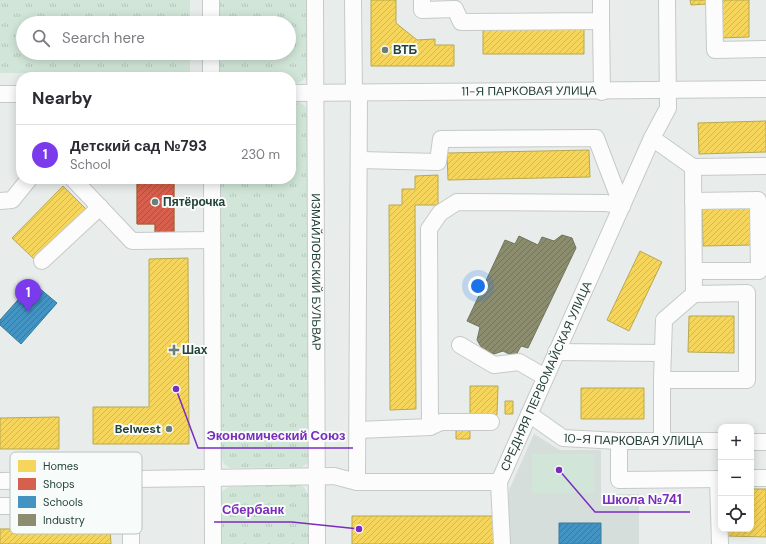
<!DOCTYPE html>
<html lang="en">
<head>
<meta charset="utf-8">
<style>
	body { margin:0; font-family:"DM Sans",sans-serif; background:#f7f7f7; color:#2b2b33 }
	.controls { position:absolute; right:12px; bottom:12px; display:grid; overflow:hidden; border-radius:8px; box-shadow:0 2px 10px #0003 }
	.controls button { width:36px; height:36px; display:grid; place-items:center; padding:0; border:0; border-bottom:1px solid #e1e1e2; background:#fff; color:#2b2b33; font:20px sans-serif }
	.you { position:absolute; left:478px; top:286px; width:14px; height:14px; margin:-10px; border:3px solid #fff; border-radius:50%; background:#1a73e8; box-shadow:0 0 0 6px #1a73e833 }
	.badge { display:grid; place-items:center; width:26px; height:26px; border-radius:50%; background:#7c3aed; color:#fff; font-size:13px; font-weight:700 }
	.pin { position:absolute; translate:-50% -33px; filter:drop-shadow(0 1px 2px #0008) }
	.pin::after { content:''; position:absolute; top:21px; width:14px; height:12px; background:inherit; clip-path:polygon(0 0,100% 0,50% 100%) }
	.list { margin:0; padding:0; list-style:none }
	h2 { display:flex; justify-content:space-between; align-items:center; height:52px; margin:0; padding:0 16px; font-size:17px }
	h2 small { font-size:13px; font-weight:400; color:#7c7c81 }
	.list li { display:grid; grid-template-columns:26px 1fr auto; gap:12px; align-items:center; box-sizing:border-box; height:60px; padding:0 16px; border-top:1px solid #e1e1e2 }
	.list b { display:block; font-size:15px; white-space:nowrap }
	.list p { margin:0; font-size:13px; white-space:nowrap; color:#7c7c81 }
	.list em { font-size:13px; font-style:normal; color:#7c7c81 }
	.icon { flex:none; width:22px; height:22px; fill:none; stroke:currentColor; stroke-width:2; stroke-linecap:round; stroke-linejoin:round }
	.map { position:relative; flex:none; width:766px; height:544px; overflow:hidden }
	.search { position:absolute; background:#fff; box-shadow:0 2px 10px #0003; left:16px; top:16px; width:280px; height:44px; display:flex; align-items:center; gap:10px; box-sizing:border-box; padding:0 14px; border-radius:22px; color:#7c7c81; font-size:15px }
	.panel { position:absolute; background:#fff; box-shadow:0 2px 10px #0003; left:16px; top:72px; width:280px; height:112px; border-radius:16px }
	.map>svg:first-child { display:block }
	.built { fill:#d6dedb }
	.grass { fill:#d1e6d8 }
	.park { fill:url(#park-tufts) }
	.homes { fill:url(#homes-hatch); stroke:#b7a952 }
	.shops { fill:url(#shops-hatch); stroke:#a15747 }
	.schools { fill:url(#schools-hatch); stroke:#3a7b9a }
	.industry { fill:url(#industry-hatch); stroke:#6d765e }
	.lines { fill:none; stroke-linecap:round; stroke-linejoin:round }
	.minor-casing { stroke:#c5cac8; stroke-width:18 }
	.minor { stroke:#fcfcfc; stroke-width:16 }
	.poi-dot { fill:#697e78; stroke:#f7fbf9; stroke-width:1.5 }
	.labels { text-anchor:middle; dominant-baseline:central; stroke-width:4; stroke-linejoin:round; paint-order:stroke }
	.poi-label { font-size:12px; font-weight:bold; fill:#24423a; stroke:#f7fbf9; text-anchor:start }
	.street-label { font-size:12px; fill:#24423a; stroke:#f7fbf9 }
	.key { fill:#f7fbf9; stroke:#b8c4c0; stroke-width:1 }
	.key-label { font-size:11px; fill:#24423a }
	.leader { fill:none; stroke:#7b2cbf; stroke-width:1.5 }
	.callout-dot { fill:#7b2cbf; stroke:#f7fbf9; stroke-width:1.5 }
	.callout-label { font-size:13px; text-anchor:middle; font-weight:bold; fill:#7b2cbf; stroke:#f7fbf9; stroke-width:4; stroke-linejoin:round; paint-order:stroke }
</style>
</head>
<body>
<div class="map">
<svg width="766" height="544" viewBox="0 0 766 544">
	<defs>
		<pattern id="park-tufts" width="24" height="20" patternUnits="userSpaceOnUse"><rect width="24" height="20" fill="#d1e6d8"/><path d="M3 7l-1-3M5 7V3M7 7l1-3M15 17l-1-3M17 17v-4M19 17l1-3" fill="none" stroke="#b3c6ba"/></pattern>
		<pattern id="homes-hatch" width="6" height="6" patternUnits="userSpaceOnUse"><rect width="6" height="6" fill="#f6d55c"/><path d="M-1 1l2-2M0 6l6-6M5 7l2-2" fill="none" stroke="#d3b851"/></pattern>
		<pattern id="shops-hatch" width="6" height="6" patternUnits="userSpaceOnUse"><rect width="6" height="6" fill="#d6604d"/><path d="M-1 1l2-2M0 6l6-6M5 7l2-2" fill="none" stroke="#ad5141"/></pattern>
		<pattern id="schools-hatch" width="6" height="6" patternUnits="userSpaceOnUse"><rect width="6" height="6" fill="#4393c3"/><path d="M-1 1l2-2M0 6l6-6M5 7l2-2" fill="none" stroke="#387a9f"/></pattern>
		<pattern id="industry-hatch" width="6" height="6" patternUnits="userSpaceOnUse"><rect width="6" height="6" fill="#8c8c6e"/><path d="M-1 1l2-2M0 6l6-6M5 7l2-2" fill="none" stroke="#72745b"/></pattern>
	</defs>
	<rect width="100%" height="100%" fill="#e8edeb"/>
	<path class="built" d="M534 434 560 450H601V494H639V544H509V490Z"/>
	<path class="grass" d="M532 454H594V493H532Z"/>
	<path class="park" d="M0 0H190V23H23V53H190V73H0Z
		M218 0H307L308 74C303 81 300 84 291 84V77H219L218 53H289V23H218Z
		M291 102H299L305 106 308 115V463L302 467 230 468 224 464 221 456V179H291Z
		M298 484 304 487 308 494 309 544H220V498L222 491 229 487Z"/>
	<path class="homes" d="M371 0H396V23L417 40 435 39V45H454V66H371Z
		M690 0H706L707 4 691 5Z
		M718 0H749V37L719 38Z
		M483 28 584 29V54H483Z
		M766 121V152L699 154 698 123Z
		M589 150 590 177 448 180 447 153Z
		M438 175V205H415L416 409 390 410 389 205H402V189H415V176Z
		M84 179H174V234H155V224H137V179Z
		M63 186 86 209 34 259 12 238Z
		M751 207 752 245 703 246 702 209Z
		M640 251 662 262 629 331 607 320Z
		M188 258 189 444H93V407H149V259Z
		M689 316H734V353L688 352Z
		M470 386H498L497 415 470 414Z
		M581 388H644V419H581Z
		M505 401H513V414H505Z
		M59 417V449H0V418Z
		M456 426H470V439H456Z
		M751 489H766V537L726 536V529H751Z
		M352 516H499V544H352Z
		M110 528 111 544H0V529Z"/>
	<path class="shops" d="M137 179H174V234H155V224H137Z"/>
	<path class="schools" d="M33 283 57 303 21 344 0 325V320Z
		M559 523H601V544H559Z"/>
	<path class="industry" d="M562 235 572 238 576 248 528 348 521 346 515 357 503 351 494 354 483 350 477 340 480 327 467 321 505 240 515 244 519 236 538 245 542 237 554 241Z"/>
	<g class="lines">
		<defs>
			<g id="minor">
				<path d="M211 0V23"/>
				<path id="s1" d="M315 0 317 544"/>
				<path d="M353 0 354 93"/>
				<path d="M422 0V10L455 9 461 22 601 21V0"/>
				<path d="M714 0 715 50 766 49"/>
				<path d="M601 21 602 92"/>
				<path d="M211 53V77"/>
				<path id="s2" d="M291 93 766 89"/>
				<path d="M0 94H21"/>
				<path d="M652 138 693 167 766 166"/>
				<path d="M360 160 438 162 441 139 596 138 622 206"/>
				<path d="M73 179 132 241 212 240"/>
				<path d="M212 179 213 544"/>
				<path d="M0 201 12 200 29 179"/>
				<path d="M693 201 758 200 759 271H694"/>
				<path d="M42 261 100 207"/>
				<path d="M460 345 494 365 519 362 545 377"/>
				<path d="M556 352 663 353"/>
				<path d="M662 380H747V293L694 294"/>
				<path id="s3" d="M529 414 563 438 619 441H721"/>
				<path d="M430 427 441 422H491"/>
				<path d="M358 430 430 427 429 229 440 213 457 202 606 203 622 206"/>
				<path d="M619 441V480L721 479"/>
				<path d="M662 441V380L664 320 694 294 693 167"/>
				<path d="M751 442H766"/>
				<path d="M751 478H766"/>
				<path d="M131 479V544"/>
				<path d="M718 479 720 544"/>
				<path d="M0 481 334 476 357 482H499"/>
				<path d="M357 482 359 93"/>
				<path d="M0 506 131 507"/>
				<path id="s4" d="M502 544 499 482 652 138 668 108 667 0"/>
			</g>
		</defs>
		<use href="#minor" class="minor-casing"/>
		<use href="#minor" class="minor"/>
	</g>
	<g class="poi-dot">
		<circle cx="385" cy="50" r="4"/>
		<circle cx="155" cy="202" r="4"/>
		<path d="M172 344h4v4h4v4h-4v4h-4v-4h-4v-4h4z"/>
		<circle cx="169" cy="429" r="4"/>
	</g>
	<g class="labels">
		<g class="poi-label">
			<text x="393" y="50">ВТБ</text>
			<text x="163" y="202">Пятёрочка</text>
			<text x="182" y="350">Шах</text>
			<text x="161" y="429" text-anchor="end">Belwest</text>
		</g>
		<g class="street-label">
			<text stroke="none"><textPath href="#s2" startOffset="238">11-Я ПАРКОВАЯ УЛИЦА</textPath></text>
			<text stroke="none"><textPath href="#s1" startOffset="272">ИЗМАЙЛОВСКИЙ БУЛЬВАР</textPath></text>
			<text stroke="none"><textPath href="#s4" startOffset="178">СРЕДНЯЯ ПЕРВОМАЙСКАЯ УЛИЦА</textPath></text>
			<text stroke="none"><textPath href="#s3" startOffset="112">10-Я ПАРКОВАЯ УЛИЦА</textPath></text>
		</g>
	</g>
	<rect x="10" y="452" width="132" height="82" rx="6" class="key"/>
	<rect x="18" y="460" width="18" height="12" fill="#f6d55c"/>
	<rect x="18" y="478" width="18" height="12" fill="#d6604d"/>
	<rect x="18" y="496" width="18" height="12" fill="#4393c3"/>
	<rect x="18" y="514" width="18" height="12" fill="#8c8c6e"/>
	<g class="key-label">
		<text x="43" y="470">Homes</text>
		<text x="43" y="488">Shops</text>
		<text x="43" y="506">Schools</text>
		<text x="43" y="524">Industry</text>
	</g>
	<path class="leader" d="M176 389L198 448H353M559 470L595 512H690M359 529L292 522H214"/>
	<g class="callout-dot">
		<circle cx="176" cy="389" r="4"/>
		<circle cx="559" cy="470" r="4"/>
		<circle cx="359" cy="529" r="4"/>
	</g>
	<g class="callout-label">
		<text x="276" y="440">Экономический Союз</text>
		<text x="642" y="504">Школа №741</text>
		<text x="253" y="514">Сбербанк</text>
	</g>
</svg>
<div class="controls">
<button>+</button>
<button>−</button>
<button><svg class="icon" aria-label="locate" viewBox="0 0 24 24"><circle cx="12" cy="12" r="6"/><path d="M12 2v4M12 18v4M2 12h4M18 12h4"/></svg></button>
</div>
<div class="you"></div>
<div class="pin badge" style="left:28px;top:312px">1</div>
<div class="search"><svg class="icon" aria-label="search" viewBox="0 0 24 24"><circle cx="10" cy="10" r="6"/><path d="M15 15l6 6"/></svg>Search here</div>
<section class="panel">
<h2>Nearby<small></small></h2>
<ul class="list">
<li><span class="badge">1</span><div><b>Детский сад №793</b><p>School</p></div><em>230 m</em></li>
</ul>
</section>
</div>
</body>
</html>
